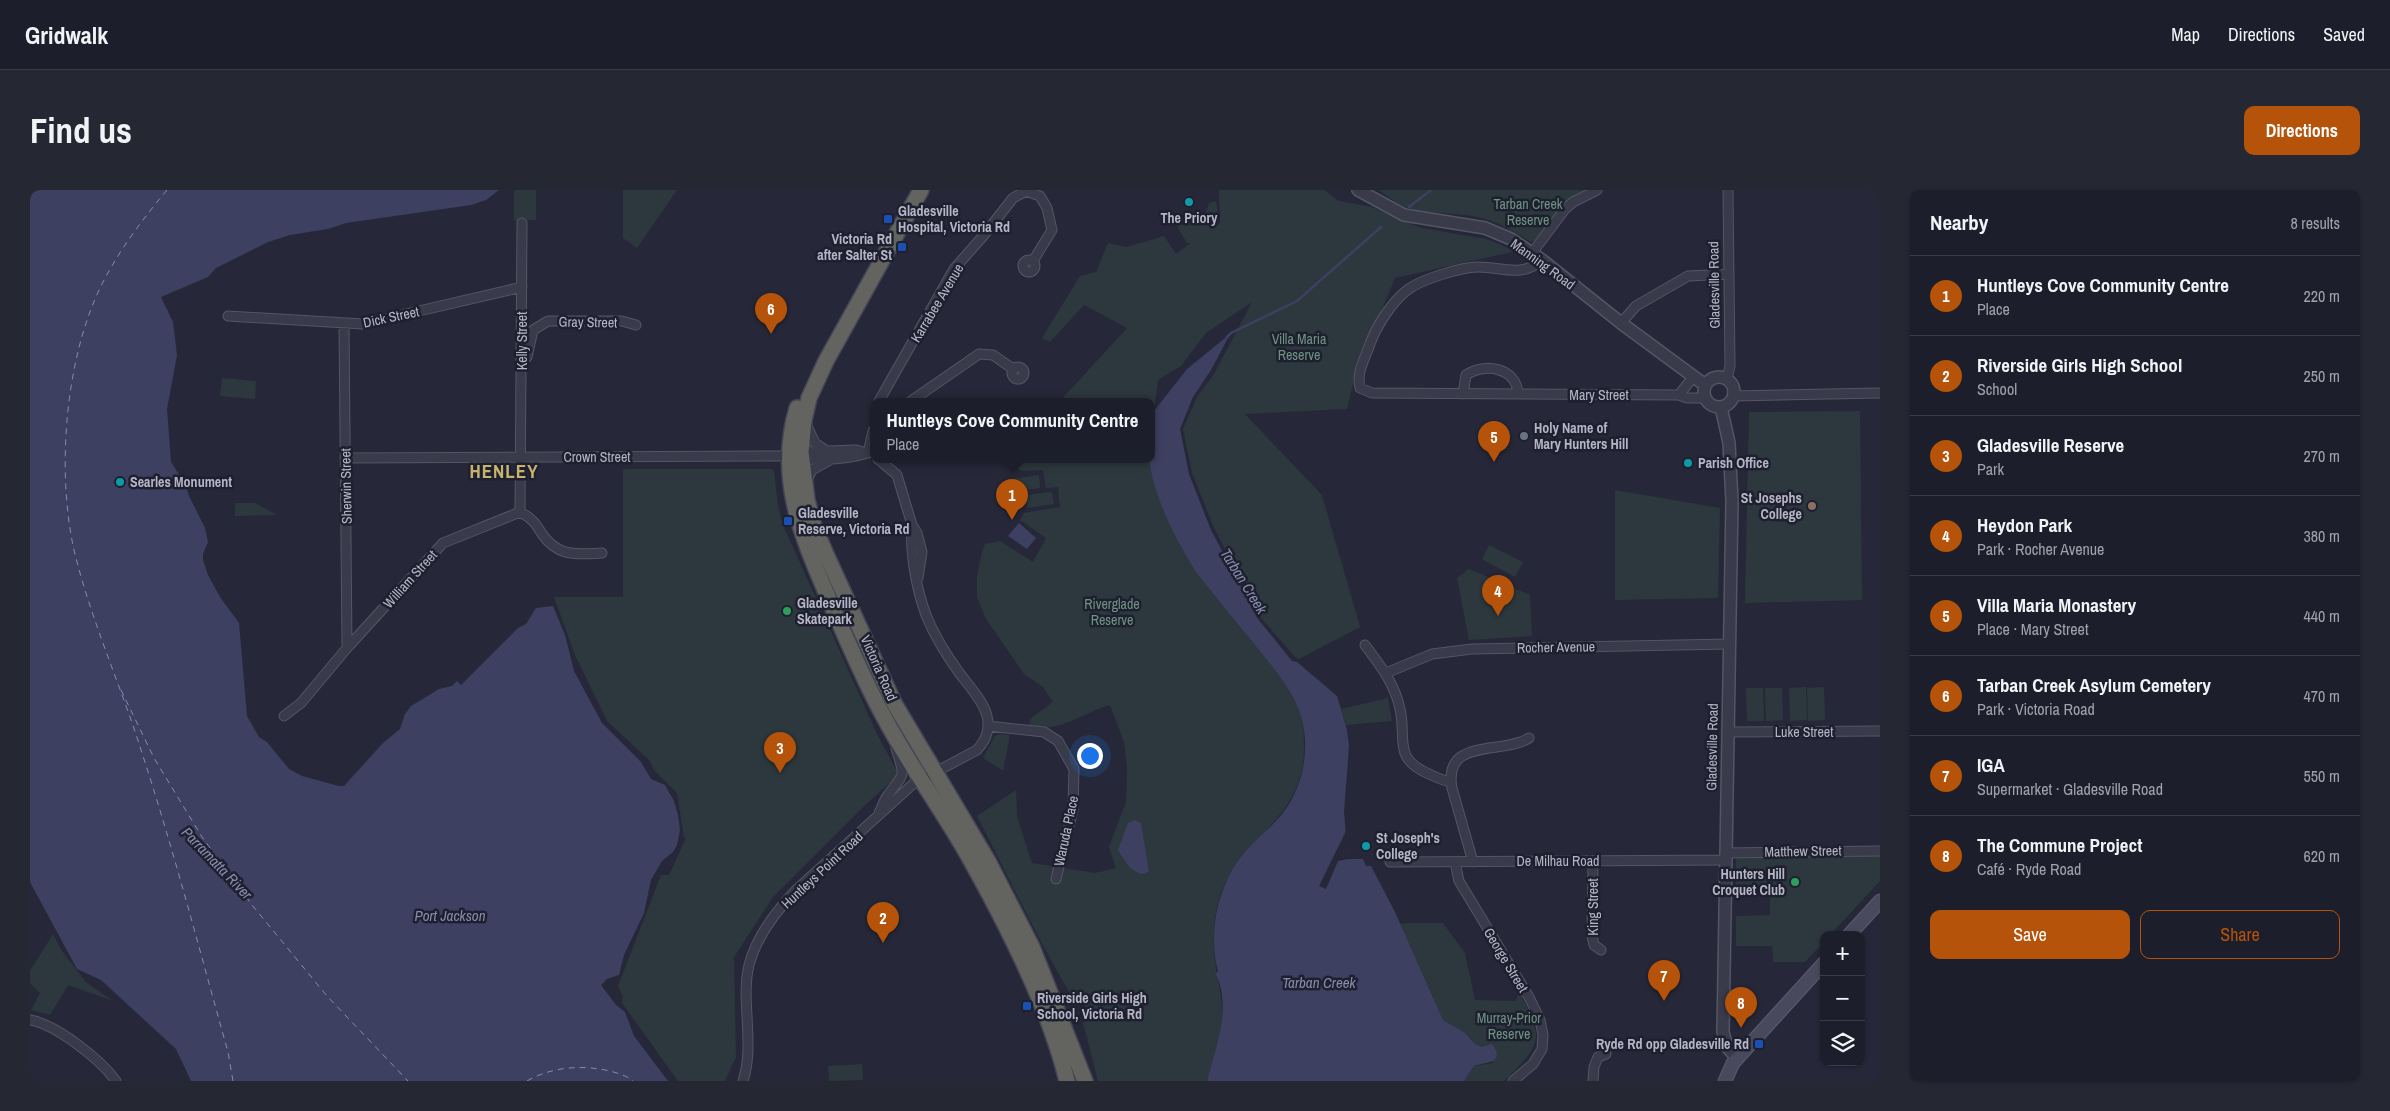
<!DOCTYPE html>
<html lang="en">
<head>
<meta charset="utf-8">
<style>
	body { margin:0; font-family:"Archivo Narrow",sans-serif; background:#252733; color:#f1f3f6 }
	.controls { position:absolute; right:15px; bottom:15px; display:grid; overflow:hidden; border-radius:10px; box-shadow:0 1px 4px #0004 }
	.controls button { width:45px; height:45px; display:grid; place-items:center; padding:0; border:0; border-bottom:1px solid #3a3c47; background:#1c1e2b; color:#f1f3f6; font:25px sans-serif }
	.you { position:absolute; left:1059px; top:565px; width:18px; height:18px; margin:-12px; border:4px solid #fff; border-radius:50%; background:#1a73e8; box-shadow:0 0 0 8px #1a73e833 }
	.badge { display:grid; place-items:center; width:32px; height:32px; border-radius:50%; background:#b45309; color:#fff; font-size:16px; font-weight:700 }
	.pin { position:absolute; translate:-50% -41px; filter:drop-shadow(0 1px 2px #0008) }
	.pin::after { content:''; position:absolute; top:26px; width:18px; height:15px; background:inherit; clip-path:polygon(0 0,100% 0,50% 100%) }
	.popup { position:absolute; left:840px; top:208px; width:285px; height:65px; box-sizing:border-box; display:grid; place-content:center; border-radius:10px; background:#1c1e2b; filter:drop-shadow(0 1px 4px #0005); font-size:16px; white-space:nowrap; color:#a0a2a9 }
	.popup b { font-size:19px; color:#f1f3f6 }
	.popup::after { content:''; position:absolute; left:50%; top:100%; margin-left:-10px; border:10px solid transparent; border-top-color:#1c1e2b }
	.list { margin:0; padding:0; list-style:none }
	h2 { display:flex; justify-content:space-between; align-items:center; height:65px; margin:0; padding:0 20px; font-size:21px }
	h2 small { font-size:16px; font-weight:400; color:#a0a2a9 }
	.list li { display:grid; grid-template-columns:32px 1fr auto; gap:15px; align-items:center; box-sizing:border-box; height:80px; padding:0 20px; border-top:1px solid #3a3c47 }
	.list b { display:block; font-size:19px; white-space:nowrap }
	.list p { margin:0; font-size:16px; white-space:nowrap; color:#a0a2a9 }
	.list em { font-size:16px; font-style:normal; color:#a0a2a9 }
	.actions { display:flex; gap:10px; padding:15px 20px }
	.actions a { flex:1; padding:11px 0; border:1px solid #b45309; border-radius:10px; text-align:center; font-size:18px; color:#b45309 }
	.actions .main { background:#b45309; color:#fff }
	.icon { flex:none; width:28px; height:28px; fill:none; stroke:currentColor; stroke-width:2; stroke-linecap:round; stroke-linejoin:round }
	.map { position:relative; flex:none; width:1850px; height:891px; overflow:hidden; border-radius:10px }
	header { display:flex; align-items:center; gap:30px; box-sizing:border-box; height:70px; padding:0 25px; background:#1c1e2b; border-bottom:1px solid #3a3c47 }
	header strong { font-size:24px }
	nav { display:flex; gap:28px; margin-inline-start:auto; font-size:18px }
	.intro { display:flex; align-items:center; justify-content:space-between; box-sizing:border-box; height:120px; padding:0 30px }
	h1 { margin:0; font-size:35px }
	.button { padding:12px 22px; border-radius:10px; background:#b45309; color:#fff; font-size:18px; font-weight:700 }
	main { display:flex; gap:30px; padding:0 30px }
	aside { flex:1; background:#1c1e2b; border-radius:10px; box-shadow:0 1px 4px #0004 }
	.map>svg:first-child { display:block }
	.green { fill:#2c383e }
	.water { fill:#3d4060 }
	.pier { fill:#262839 }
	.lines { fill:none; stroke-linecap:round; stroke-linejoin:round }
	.stream { stroke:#3d4060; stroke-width:2.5 }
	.ferry { stroke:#878bae; stroke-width:1; stroke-dasharray:6 5; stroke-linecap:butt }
	.minor-casing { stroke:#545565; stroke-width:11 }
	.tertiary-casing { stroke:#545565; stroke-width:14 }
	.secondary-casing { stroke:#545565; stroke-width:15 }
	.trunk-casing { stroke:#444555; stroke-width:18 }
	.minor { stroke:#393a4a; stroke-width:9 }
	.tertiary { stroke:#393a4a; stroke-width:11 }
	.secondary { stroke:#48495c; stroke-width:12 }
	.trunk { stroke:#636360; stroke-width:15 }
	.culture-dot { fill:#0f9aa8; stroke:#1e202f; stroke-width:2 }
	.transit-dot { fill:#1a4fb4; stroke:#1e202f; stroke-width:2 }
	.worship-dot { fill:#6b7280; stroke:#1e202f; stroke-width:2 }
	.education-dot { fill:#8d6e63; stroke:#1e202f; stroke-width:2 }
	.leisure-dot { fill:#2e9e5b; stroke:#1e202f; stroke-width:2 }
	.labels { text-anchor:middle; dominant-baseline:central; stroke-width:5; stroke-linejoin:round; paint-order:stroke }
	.park-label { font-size:14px; fill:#6e9383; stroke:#1e202f }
	.poi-label { font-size:14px; font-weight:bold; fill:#b5b5c5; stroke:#1e202f; text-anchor:start }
	.street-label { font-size:14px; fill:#b5b5c5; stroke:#1e202f }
	.water-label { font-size:15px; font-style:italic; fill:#878bae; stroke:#1e202f }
	.district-label { font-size:19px; font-weight:bold; letter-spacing:1px; fill:#c7b26e; stroke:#1e202f }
</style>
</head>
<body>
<header>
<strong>Gridwalk</strong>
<nav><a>Map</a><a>Directions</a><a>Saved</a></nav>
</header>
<div class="intro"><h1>Find us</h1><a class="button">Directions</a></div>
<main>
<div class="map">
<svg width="1850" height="891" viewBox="0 0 1850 891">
	<rect width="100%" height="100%" fill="#262839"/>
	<path class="green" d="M484 0H506V30L484 31Z
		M593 0H647L607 58 593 48Z
		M1189 0H1294L1309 11 1342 17 1367 29 1392 38 1456 49 1486 61 1365 88 1325 185 1317 219 1215 224 1292 305 1330 437 1269 469 1265 467 1231 428 1184 338 1162 283 1153 239 1167 207 1184 184 1222 112 1176 143 1151 176 1128 190 1121 247V211H1030L1097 138 1054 115 1020 152 1012 148 1050 86 1066 82 1078 53 1097 57 1134 46 1146 64 1161 53H1157L1147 36 1174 28 1179 13 1186 11 1188 25 1181 39 1190 33Z
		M1349 0H1555L1538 9 1505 50 1501 52C1485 43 1471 33 1452 28 1429 22 1391 25 1371 15 1363 11 1356 5 1349 0Z
		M192 188 226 191 225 209 190 206Z
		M1830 221 1832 410 1715 413 1719 222Z
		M979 269H1119C1122 290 1129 306 1137 326 1160 376 1184 405 1219 447 1238 471 1262 495 1271 525 1274 536 1274 548 1274 559 1274 627 1217 643 1193 698 1184 719 1182 747 1185 769 1186 785 1191 801 1192 817 1193 842 1183 868 1177 891H1068L1053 833 1058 823 1055 814 1039 802 1011 752 947 626 986 600 987 627 1002 673 1065 683 1086 678 1079 657 1096 612 1097 578 1094 552 1080 515C1050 524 1032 542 999 537L1000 529 1023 512 1013 497 994 484 956 429 947 407V386L952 362 955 354 970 351 1003 372 1016 348 990 330 994 323 1030 317 1028 297 1016 298 1013 280 991 281Z
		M593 279H741L744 281 748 316 753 335 848 546 867 581 863 590 833 617 743 707 704 767 706 867 695 891H648L592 813 593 807 588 796 631 685H639L656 648H654L647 603 624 580 620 571 577 531 545 465 524 407H593Z
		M1009 285 1010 298 984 301 982 289Z
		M1585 300 1690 318 1688 408 1585 410Z
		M1022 302 1024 314 997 318 996 305Z
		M205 313H225L247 325 205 326Z
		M1459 355 1493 372 1485 387 1452 369Z
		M1439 379 1500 405 1502 446 1439 450 1427 388Z
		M1776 497 1777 530 1760 531 1759 498Z
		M1794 497 1795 530 1778 531 1777 498Z
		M1716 498H1733L1734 531H1717Z
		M1735 498H1752L1753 530 1736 531Z
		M1358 508 1362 531 1316 535 1311 519Z
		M969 544 980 545 973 581 953 568 965 546Z
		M1850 664V691L1800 745H1794V752L1775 772H1743L1742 756H1706V726L1740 725V703H1706V666Z
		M1377 733H1413L1435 763 1445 810 1486 811 1489 801C1514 851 1513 852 1474 891H1434L1444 876 1463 873 1452 857 1445 854 1434 842 1413 830 1370 734Z
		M23 744 32 761 56 792 83 811 38 795 20 825 1 820 10 803 0 793V781Z
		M832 874 833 890 799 891 798 876Z"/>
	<path class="water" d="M0 0H469L456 10 441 15 316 33 298 39 260 45 238 52 186 78 178 87 131 107 143 132 147 165 137 219 141 272 155 294 159 306 175 338 178 352 173 364V370L178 385 190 407 209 433 217 526 229 547 237 552 259 579 272 586 309 596H314L353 553 370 539 375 524 381 516 409 499 422 496 427 491 431 495 488 438 496 434 506 418 523 416 535 445 544 481 572 533 611 572 621 589 635 595 644 611 648 625 650 640 647 655 643 662 632 671 621 690 614 723 594 765 589 785 577 789 571 795 586 815 595 822 604 846 638 891H161L146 859 71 790 47 779 0 692Z
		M1200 144 1181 180 1163 207 1150 239 1159 284 1181 340 1228 429 1262 471 1267 472 1307 506 1317 540 1319 556 1314 622 1318 669H1333L1336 676H1341L1365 722 1413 830 1434 842 1445 854 1452 857 1462 854C1476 873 1457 872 1444 876L1434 891H1177C1185 859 1203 815 1185 783L1188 782C1178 744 1187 698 1211 667 1224 650 1243 637 1255 620 1274 594 1280 557 1271 526 1262 497 1239 473 1221 450 1202 427 1184 405 1166 382 1145 348 1124 308 1119 269H1121L1124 221 1157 179Z
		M989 333 1006 348 997 359 978 346Z
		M1105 630 1111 633 1119 681 1114 684C1101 683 1095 671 1088 660L1098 633Z"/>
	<path class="pier" d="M1316 641 1318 669 1308 671 1296 699 1289 696Z"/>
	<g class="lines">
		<path class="stream" d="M1379 17 1401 0
			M1197 147 1201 143 1267 111 1351 37"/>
		<path class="ferry" d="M137 0C112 30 90 59 72 94 34 169 25 291 47 372 64 437 92 499 112 563 144 661 170 762 198 862L203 891
			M91 500 124 568 172 647 222 715 297 806 378 891
			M497 891C524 875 561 874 590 884 595 886 600 888 603 891"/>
		<defs>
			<path id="minor" d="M1502 63 1535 19 1543 12 1567 0
				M993 76a6 6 0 1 1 12 0a6 6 0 1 1-12 0Z
				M1512 70C1491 88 1473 77 1448 77 1431 77 1389 90 1376 101 1361 113 1346 137 1340 154 1335 169 1326 182 1330 198L1342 203 1649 205 1657 208H1675
				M198 126 333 134 492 97
				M1591 133 1606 116 1658 86 1699 84
				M314 134 317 458
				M497 167 503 140 518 131H592L606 135
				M982 183a6 6 0 1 1 12 0a6 6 0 1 1-12 0Z
				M1697 189 1700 176 1698 0
				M1433 204 1436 185C1455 172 1487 178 1488 204
				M1649 205 1663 187
				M1704 206 1850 203
				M849 211 924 79 954 45 983 8 996 1 1010 6 1017 18 1022 40 1003 71
				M881 211 949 164 963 165 983 179
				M777 236 785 253 797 261
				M769 262 826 260 837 263
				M838 263 843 241
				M315 268 759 266C783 272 814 270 838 263
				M848 269 867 285 882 335 887 343 892 362 888 388
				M776 292 782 280 800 270
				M490 322 492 33
				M490 322C502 328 506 334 512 344 529 368 547 364 572 363
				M1335 455C1350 475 1365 494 1370 519 1377 549 1362 568 1399 584 1406 587 1413 591 1421 592
				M1356 483 1402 464 1442 459 1699 454
				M254 526 271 513 317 458 413 353 490 322
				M958 536 1014 542 1028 551 1044 579 1043 620 1026 689
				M1697 542 1850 541
				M849 623C852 617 854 610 858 605 874 583 876 588 866 559
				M1695 663 1850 661
				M1563 671 1562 746 1564 755 1571 760
				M1360 672 1695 670
				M1425 672 1429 691 1499 807 1510 830 1513 845 1512 859 1503 874 1483 891
				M1443 672 1422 598C1413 547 1472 565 1499 548
				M0 830C27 835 70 869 86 891
				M713 891C720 869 718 848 717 826 716 809 715 792 719 775 726 748 747 720 766 700L883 594 947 560C973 532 948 507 930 484 917 466 904 445 896 425 886 398 880 363 882 335
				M1563 891 1564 877 1568 867 1576 864"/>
			<path id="tertiary" d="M1328 0 1374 25 1455 38 1481 49 1512 70 1591 133 1675 195
				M1674 202a15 15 0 1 1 30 0a15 15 0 1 1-30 0Z
				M1691 217 1699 253 1702 311 1693 842 1697 857 1707 868"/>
			<path id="secondary" d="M1819 745 1850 711
				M1695 891 1703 873 1794 773"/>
			<path id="trunk" d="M891 0 796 171 779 208 774 230 771 262 777 310 784 336 795 362 864 513 958 671 1002 757 1055 891
				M767 218C745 293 775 353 804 421 820 456 835 493 854 527 878 573 909 615 935 660 973 727 1019 816 1037 891"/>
		</defs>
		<use href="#minor" class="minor-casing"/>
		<use href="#tertiary" class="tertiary-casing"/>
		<use href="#secondary" class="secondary-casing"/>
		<use href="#trunk" class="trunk-casing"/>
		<use href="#minor" class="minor"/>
		<use href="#tertiary" class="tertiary"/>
		<use href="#secondary" class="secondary"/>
		<use href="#trunk" class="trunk"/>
	</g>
	<g class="culture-dot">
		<circle cx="1159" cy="12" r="5"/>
		<circle cx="1658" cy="273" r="5"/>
		<circle cx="90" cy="292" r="5"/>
		<circle cx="1336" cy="656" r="5"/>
	</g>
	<g class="transit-dot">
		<rect x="853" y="24" width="10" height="10" rx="2.5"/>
		<rect x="867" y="52" width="10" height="10" rx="2.5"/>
		<rect x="753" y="326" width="10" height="10" rx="2.5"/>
		<rect x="992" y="811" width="10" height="10" rx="2.5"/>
		<rect x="1724" y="849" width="10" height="10" rx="2.5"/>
	</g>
	<circle class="worship-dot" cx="1494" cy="246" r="5"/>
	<circle class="education-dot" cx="1782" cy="316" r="5"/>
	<g class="leisure-dot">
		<circle cx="757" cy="421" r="5"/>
		<circle cx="1765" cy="692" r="5"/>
	</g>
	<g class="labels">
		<g class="park-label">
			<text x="1498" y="14">Tarban Creek<tspan x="1498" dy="16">Reserve</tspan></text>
			<text x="1269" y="149">Villa Maria<tspan x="1269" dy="16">Reserve</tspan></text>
			<text x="1082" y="414">Riverglade<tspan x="1082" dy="16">Reserve</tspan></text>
			<text x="1479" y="828">Murray-Prior<tspan x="1479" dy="16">Reserve</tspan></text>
		</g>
		<g class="poi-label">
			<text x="868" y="21">Gladesville<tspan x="868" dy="16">Hospital, Victoria Rd</tspan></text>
			<text x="1159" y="28" text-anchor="middle">The Priory</text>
			<text x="862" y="49" text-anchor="end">Victoria Rd<tspan x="862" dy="16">after Salter St</tspan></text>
			<text x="1504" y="238">Holy Name of<tspan x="1504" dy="16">Mary Hunters Hill</tspan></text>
			<text x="1668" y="273">Parish Office</text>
			<text x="100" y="292">Searles Monument</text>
			<text x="1772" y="308" text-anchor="end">St Josephs<tspan x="1772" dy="16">College</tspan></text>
			<text x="768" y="323">Gladesville<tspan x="768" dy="16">Reserve, Victoria Rd</tspan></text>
			<text x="767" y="413">Gladesville<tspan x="767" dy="16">Skatepark</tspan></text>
			<text x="1346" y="648">St Joseph's<tspan x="1346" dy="16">College</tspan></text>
			<text x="1755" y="684" text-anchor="end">Hunters Hill<tspan x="1755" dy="16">Croquet Club</tspan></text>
			<text x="1007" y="808">Riverside Girls High<tspan x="1007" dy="16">School, Victoria Rd</tspan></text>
			<text x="1719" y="854" text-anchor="end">Ryde Rd opp Gladesville Rd</text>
		</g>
		<g class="street-label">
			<text transform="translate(1513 74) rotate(36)">Manning Road</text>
			<text transform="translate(1684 95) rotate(-91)">Gladesville Road</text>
			<text transform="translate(907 113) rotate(-59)">Karrabee Avenue</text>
			<text transform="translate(361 127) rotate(-12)">Dick Street</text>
			<text transform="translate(558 132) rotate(1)">Gray Street</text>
			<text transform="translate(492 151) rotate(-90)">Kelly Street</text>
			<text x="1569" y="205">Mary Street</text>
			<text x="567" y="267">Crown Street</text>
			<text transform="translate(316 296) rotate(-91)">Sherwin Street</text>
			<text transform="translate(380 389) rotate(-48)">William Street</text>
			<text transform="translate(1526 457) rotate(-1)">Rocher Avenue</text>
			<text transform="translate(849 478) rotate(66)">Victoria Road</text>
			<text x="1774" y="542">Luke Street</text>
			<text transform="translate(1682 557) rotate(-89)">Gladesville Road</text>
			<text transform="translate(1036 641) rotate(-78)">Waruda Place</text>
			<text transform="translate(1773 661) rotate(-1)">Matthew Street</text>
			<text x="1528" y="671">De Milhau Road</text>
			<text transform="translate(792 680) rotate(-43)">Huntleys Point Road</text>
			<text transform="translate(1563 717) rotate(-90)">King Street</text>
			<text transform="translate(1476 770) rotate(59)">George Street</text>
		</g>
		<g class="water-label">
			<text transform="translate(1214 391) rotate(58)">Tarban Creek</text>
			<text transform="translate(187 673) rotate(46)">Parramatta River</text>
			<text x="420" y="725">Port Jackson</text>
			<text x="1289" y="792">Tarban Creek</text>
		</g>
		<g class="district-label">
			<text x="474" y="281">HENLEY</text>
		</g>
	</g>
</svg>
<div class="controls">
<button>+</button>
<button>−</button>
<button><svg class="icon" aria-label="layers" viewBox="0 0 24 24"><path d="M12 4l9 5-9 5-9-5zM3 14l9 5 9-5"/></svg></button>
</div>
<div class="you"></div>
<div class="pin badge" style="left:982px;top:330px">1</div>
<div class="popup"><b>Huntleys Cove Community Centre</b>Place</div>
<div class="pin badge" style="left:853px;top:753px">2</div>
<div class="pin badge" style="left:750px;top:583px">3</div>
<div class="pin badge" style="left:1468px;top:426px">4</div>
<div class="pin badge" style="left:1464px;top:272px">5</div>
<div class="pin badge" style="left:741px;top:144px">6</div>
<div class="pin badge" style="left:1634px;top:811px">7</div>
<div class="pin badge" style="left:1711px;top:838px">8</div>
</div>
<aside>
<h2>Nearby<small>8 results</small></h2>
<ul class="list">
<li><span class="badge">1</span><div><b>Huntleys Cove Community Centre</b><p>Place</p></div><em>220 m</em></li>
<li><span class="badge">2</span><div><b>Riverside Girls High School</b><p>School</p></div><em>250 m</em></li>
<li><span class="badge">3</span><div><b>Gladesville Reserve</b><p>Park</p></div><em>270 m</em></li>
<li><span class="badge">4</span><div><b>Heydon Park</b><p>Park · Rocher Avenue</p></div><em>380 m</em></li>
<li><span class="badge">5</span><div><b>Villa Maria Monastery</b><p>Place · Mary Street</p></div><em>440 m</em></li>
<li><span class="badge">6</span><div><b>Tarban Creek Asylum Cemetery</b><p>Park · Victoria Road</p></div><em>470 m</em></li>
<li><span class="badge">7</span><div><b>IGA</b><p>Supermarket · Gladesville Road</p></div><em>550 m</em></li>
<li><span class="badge">8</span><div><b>The Commune Project</b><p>Café · Ryde Road</p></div><em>620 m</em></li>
</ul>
<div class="actions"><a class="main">Save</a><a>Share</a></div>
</aside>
</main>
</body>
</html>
